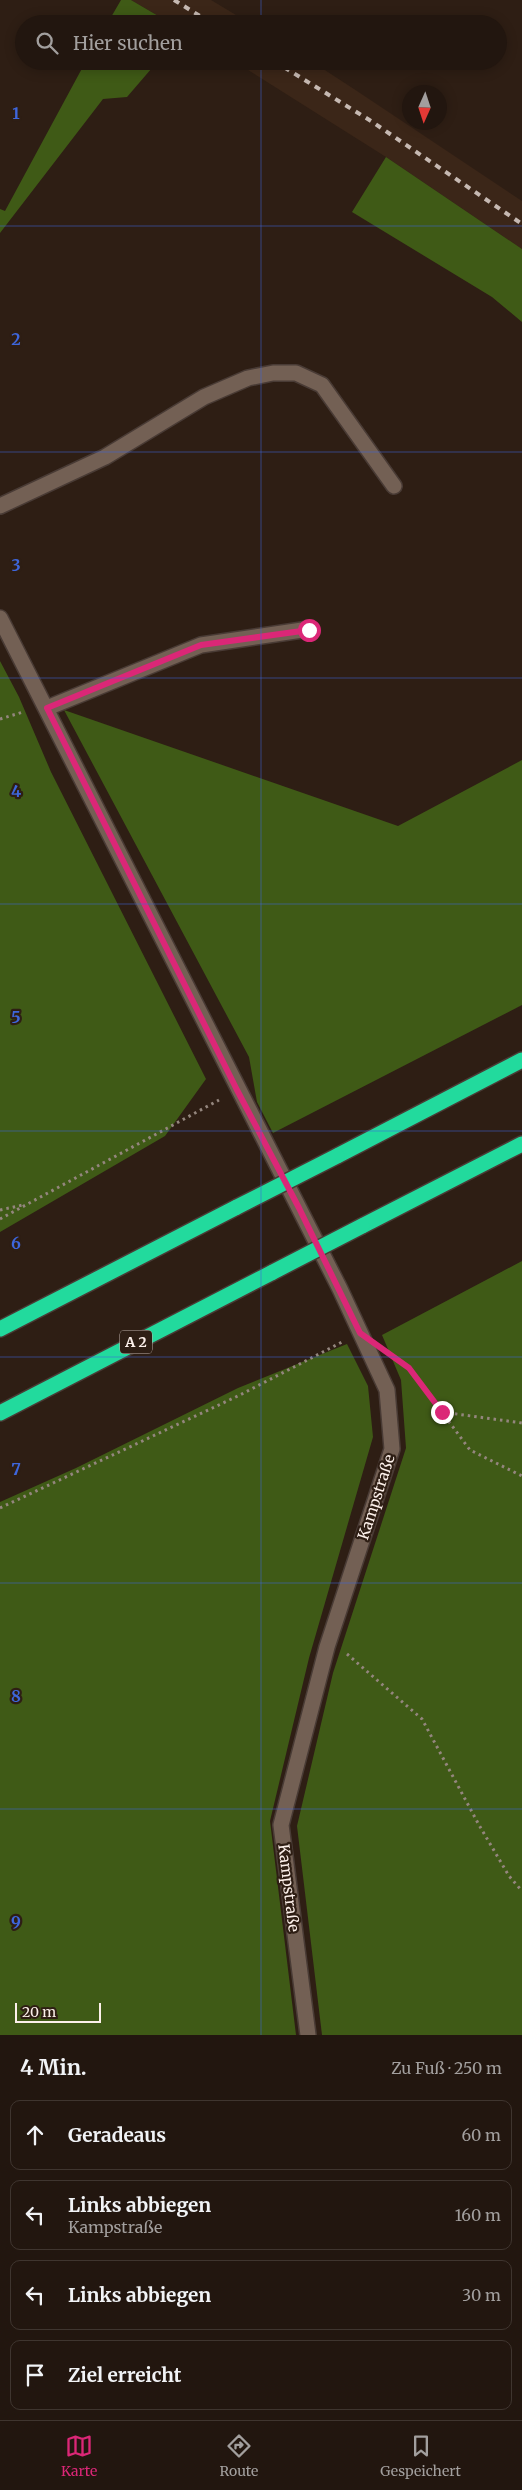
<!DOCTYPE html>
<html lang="de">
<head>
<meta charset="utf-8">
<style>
	body { margin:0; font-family:Merriweather,serif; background:#2e231d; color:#f1f3f6 }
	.compass { position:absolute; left:402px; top:85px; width:45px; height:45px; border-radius:50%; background:#22160f; box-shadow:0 2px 12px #0003; rotate:183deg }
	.scale { position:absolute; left:15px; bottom:12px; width:86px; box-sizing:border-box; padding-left:5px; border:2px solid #fcf0ea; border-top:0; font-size:14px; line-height:18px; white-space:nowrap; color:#fcf0ea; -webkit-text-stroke:4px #2e1e14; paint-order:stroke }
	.stop { position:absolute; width:15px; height:15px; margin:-11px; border:4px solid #db2777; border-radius:50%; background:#fff }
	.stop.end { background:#db2777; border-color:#fff; box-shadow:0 1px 5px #0008 }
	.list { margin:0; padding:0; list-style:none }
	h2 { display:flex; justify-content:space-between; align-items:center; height:65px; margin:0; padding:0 20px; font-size:21px }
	h2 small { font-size:16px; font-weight:400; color:#a29f9e }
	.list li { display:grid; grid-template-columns:32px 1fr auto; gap:15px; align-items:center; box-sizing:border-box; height:70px; margin:0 10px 10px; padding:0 10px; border:1px solid #3f352f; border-radius:10px }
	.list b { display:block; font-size:19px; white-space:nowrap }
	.list p { margin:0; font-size:16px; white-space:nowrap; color:#a29f9e }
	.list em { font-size:16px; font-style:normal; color:#a29f9e }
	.icon { flex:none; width:28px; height:28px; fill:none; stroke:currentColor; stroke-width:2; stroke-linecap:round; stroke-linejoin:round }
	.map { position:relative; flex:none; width:522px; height:2035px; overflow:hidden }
	.search { position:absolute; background:#22160f; box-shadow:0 2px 12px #0003; left:15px; right:15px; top:15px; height:55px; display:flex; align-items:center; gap:12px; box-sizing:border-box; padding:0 18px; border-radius:28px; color:#a29f9e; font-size:19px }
	.sheet { height:385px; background:#22160f }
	nav { display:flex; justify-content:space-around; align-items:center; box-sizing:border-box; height:70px; border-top:1px solid #3f352f; background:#22160f; font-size:14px; color:#a29f9e }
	nav a { display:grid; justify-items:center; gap:2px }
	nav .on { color:#db2777 }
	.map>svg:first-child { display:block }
	.built { fill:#3b2618 }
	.forest { fill:#3f5a16 }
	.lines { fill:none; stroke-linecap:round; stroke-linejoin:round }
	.lane-casing { stroke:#493b35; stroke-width:18 }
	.street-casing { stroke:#493b35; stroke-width:18 }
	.highway-casing { stroke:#493b35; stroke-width:18 }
	.path { stroke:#94867e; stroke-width:3; stroke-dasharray:2.5 4; stroke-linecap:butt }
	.lane { stroke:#736054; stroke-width:15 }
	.street { stroke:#736054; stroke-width:15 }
	.highway { stroke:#22da9d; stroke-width:15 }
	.rail { stroke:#c6b9b2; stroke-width:4; stroke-dasharray:6 6; stroke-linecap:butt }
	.highway-bridge-casing { stroke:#493b35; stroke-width:18; stroke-linecap:butt }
	.highway-bridge { stroke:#22da9d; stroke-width:15 }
	.route { stroke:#db2777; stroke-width:6 }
	.grid { fill:none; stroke:#3e66db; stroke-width:1; stroke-opacity:0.55 }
	.labels { text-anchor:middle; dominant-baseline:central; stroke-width:4.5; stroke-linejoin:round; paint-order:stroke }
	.shield { fill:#2e1e14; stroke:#beb1aa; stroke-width:1 }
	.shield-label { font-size:14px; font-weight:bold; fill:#fcf0ea }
	.street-label { font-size:15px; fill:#fcf0ea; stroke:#2e1e14 }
	.grid-label { font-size:16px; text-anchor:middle; font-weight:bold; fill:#3e66db; stroke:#2e1e14; stroke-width:4.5; stroke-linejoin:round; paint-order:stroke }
</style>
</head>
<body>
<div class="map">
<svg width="522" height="2035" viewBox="0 0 522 2035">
	<rect width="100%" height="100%" fill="#2e1e14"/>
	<path class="built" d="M131 0H211L251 24H172Z
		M234 61H311L357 91 522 201V249L386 157Z"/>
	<path class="forest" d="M121 0H131L172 24H107Z
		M86 61H158L127 97 103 99 0 233V209L5 211Z
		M386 157 522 249V322L492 297 352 212Z
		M0 661 19 697 51 772 206 1079 165 1136 0 1232Z
		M64 710 398 826 522 760V1005L273 1133 257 1102 249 1057Z
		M522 1261V2035H322L297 1826 333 1673 406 1448 401 1380 382 1335Z
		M347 1344 368 1386 373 1437 309 1658 270 1821 296 2035H0V1502L76 1468 238 1388Z"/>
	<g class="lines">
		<defs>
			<path id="lane" d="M0 506 105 457 204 397 248 378 273 373H296L322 385 394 486
				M47 708 201 645 309 629"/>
			<path id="street" d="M0 618 340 1289 387 1390 392 1449 327 1647 281 1825 308 2035"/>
			<path id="highway" d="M337 1156 522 1060
				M362 1226 522 1144
				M0 1329 237 1207
				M0 1413 273 1272"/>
		</defs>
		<use href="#lane" class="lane-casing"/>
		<use href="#street" class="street-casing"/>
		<use href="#highway" class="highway-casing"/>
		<path class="path" d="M0 719 23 712
			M0 1210 23 1205
			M0 1219 219 1100
			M399 1362 409 1368 470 1450 522 1476
			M442 1412 522 1423
			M0 1508 240 1395 342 1342
			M347 1654 422 1719 479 1825 509 1876 522 1891"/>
		<use href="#lane" class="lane"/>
		<use href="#street" class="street"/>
		<use href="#highway" class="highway"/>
		<path class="rail" d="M174 0 213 24
			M274 61 371 121 522 224"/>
		<defs>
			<path id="highway-bridge" d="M237 1207 337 1156
				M273 1272 362 1226"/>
		</defs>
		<use href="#highway-bridge" class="highway-bridge-casing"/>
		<use href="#highway-bridge" class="highway-bridge"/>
	</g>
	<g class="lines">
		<path class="route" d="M309 630 201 645 47 708 237 1090 299 1208 360 1333 409 1368 442 1412"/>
	</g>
	<path class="grid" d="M261 0V24M261 61V2035M0 226H522M0 452H522M0 678H522M0 904H522M0 1131H522M0 1357H522M0 1583H522M0 1809H522"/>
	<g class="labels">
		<rect class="shield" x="120" y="1330.5" width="32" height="23" rx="4"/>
		<g class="shield-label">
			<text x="136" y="1342">A 2</text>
		</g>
		<g class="street-label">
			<text transform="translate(376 1497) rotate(-72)">Kampstraße</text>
			<text transform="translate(289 1888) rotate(83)">Kampstraße</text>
		</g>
	</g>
	<g class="grid-label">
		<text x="16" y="119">1</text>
		<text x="16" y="345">2</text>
		<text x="16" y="571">3</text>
		<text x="16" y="797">4</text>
		<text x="16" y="1023">5</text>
		<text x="16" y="1249">6</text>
		<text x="16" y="1475">7</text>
		<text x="16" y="1702">8</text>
		<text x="16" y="1928">9</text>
	</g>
</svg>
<svg class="compass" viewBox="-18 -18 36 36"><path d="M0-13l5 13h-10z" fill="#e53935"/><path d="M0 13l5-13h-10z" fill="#a29f9e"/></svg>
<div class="scale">20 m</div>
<div class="stop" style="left:309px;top:630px"></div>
<div class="stop end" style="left:442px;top:1412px"></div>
<div class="search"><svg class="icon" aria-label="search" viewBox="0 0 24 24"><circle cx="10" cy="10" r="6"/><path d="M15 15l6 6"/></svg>Hier suchen</div>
</div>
<section class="sheet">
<h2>4 Min.<small>Zu Fuß · 250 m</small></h2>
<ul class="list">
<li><svg class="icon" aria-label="ahead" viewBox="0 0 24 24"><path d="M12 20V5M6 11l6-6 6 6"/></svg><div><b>Geradeaus</b></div><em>60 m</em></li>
<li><svg class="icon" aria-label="left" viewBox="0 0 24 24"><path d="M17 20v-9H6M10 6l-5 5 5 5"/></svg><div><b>Links abbiegen</b><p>Kampstraße</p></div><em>160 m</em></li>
<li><svg class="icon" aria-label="left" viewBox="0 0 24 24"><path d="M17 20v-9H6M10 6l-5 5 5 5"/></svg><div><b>Links abbiegen</b></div><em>30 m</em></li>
<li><svg class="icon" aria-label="arrive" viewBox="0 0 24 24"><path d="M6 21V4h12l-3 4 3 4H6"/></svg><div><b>Ziel erreicht</b></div></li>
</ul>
</section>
<nav>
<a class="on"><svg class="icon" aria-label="map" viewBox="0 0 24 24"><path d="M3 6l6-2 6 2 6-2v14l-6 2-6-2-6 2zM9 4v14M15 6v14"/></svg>Karte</a>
<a><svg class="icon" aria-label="directions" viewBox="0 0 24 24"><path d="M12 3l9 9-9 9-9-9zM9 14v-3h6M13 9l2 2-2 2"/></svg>Route</a>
<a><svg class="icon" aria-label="saved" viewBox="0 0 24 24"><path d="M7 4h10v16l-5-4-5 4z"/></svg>Gespeichert</a>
</nav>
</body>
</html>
